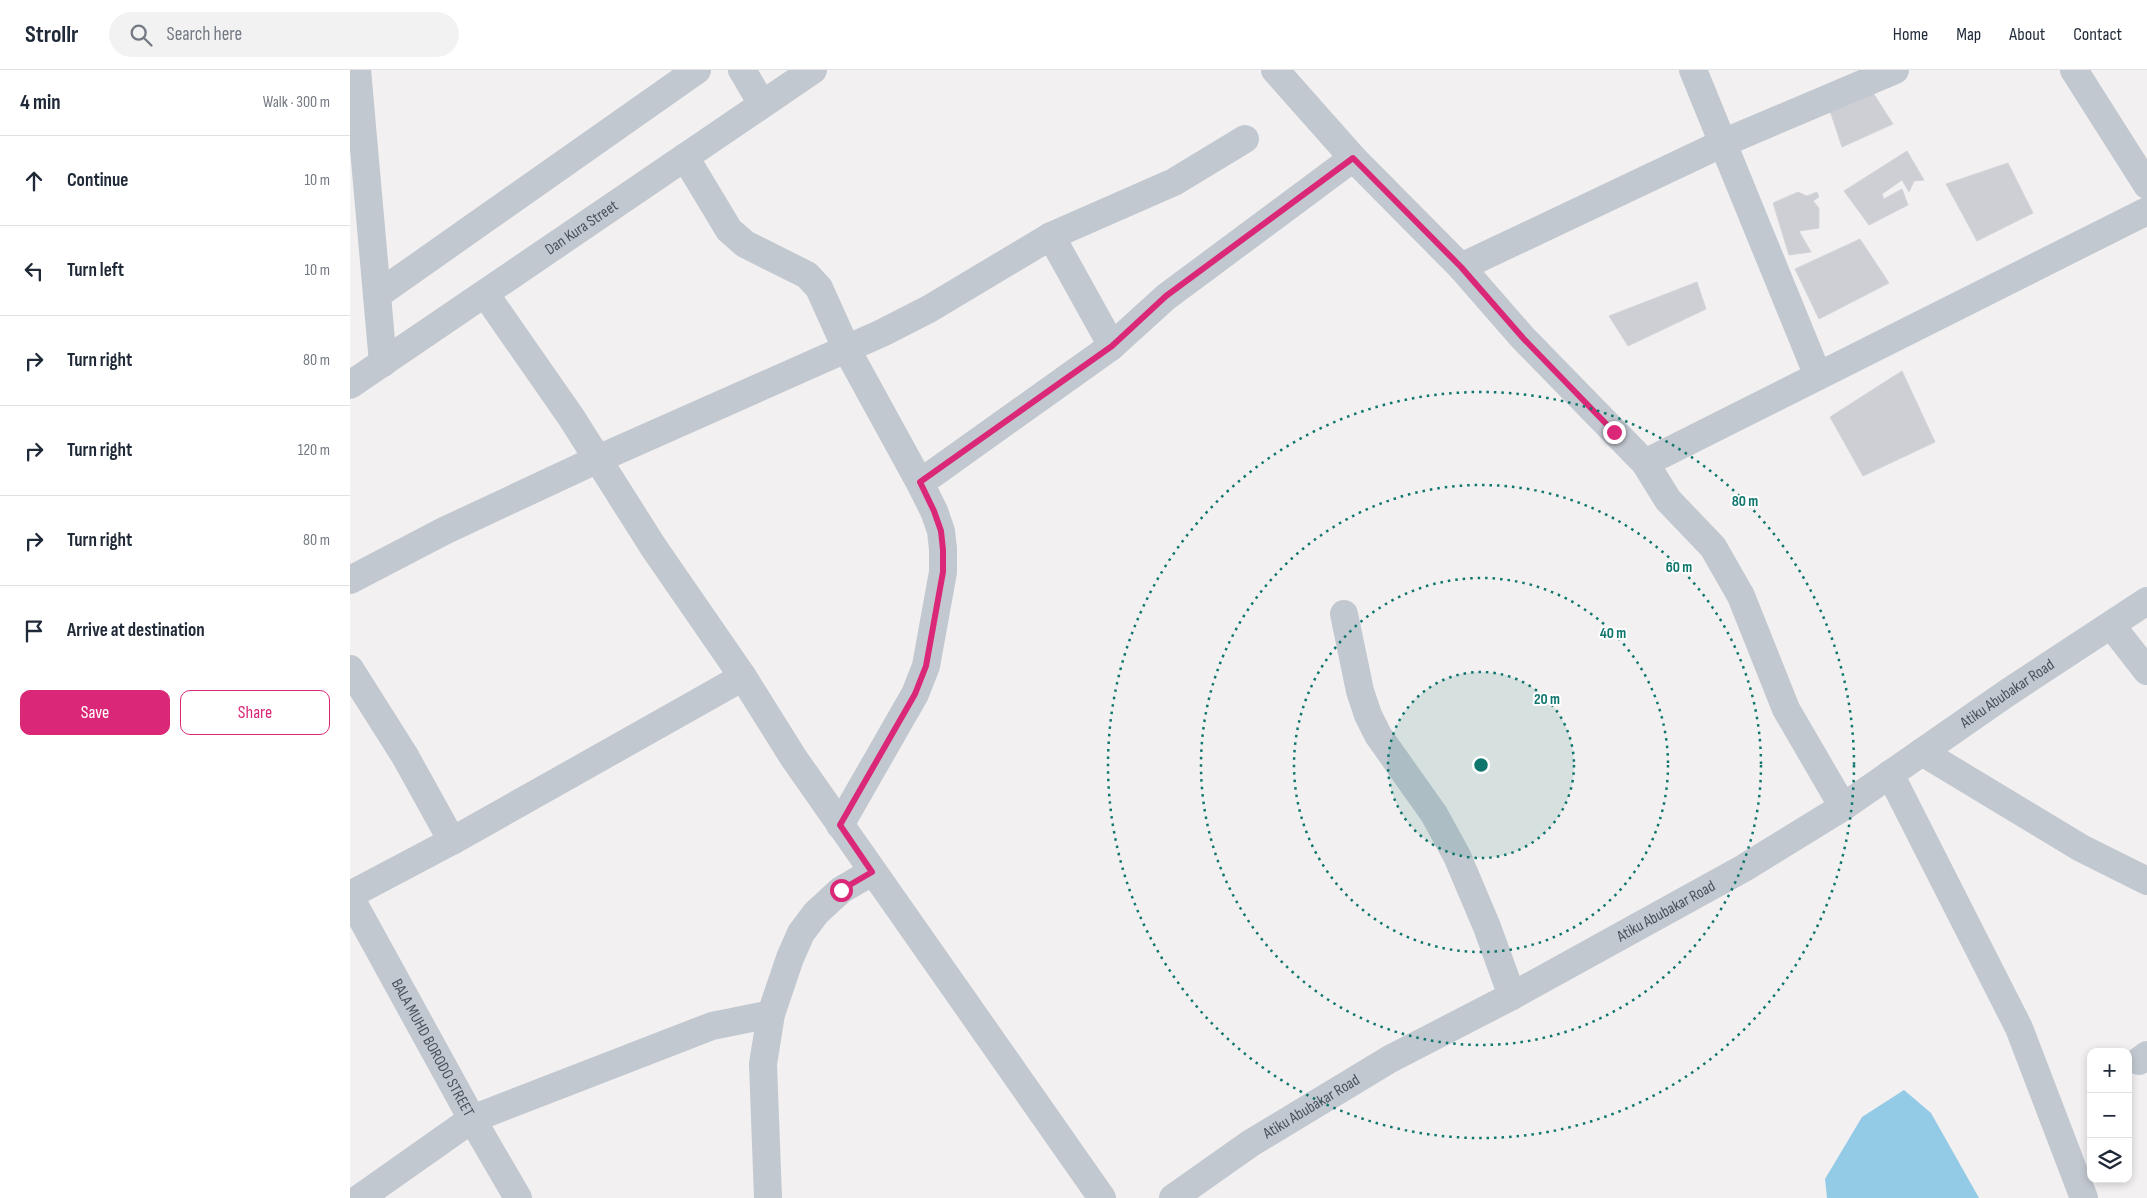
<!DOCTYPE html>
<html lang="en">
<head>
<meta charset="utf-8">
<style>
	body { margin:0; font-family:"Sofia Sans Condensed",sans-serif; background:#f2f2f3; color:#1f2937 }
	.controls { position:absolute; right:15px; bottom:15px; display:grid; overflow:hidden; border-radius:10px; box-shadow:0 2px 8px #0003 }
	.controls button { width:45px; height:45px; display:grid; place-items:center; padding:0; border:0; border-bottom:1px solid #e0e1e3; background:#fff; color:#1f2937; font:25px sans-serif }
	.stop { position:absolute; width:15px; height:15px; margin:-11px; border:4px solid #db2777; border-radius:50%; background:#fff }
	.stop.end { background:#db2777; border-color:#fff; box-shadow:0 1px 5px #0008 }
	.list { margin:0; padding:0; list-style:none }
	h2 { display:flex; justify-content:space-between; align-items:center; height:65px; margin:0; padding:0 20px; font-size:21px }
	h2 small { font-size:16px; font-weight:400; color:#747a83 }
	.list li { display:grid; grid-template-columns:32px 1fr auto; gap:15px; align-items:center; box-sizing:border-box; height:90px; padding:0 20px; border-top:1px solid #e0e1e3 }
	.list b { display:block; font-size:19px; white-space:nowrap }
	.list em { font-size:16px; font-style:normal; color:#747a83 }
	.actions { display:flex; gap:10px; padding:15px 20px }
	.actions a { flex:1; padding:11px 0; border:1px solid #db2777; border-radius:10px; text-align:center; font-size:18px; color:#db2777 }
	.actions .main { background:#db2777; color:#fff }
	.icon { flex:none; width:28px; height:28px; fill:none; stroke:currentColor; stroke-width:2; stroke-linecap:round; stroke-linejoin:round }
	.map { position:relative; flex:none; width:1797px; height:1128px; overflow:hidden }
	header { display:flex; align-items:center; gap:30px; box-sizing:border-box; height:70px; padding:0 25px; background:#fff; border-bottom:1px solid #e0e1e3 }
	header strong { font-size:24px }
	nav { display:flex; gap:28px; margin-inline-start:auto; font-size:18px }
	.search { width:350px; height:45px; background:#f2f2f3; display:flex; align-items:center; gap:12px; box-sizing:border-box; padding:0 18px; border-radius:28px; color:#747a83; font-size:19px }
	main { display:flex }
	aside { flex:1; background:#fff }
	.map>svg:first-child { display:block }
	.water { fill:#93cae5 }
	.building { fill:#cdcfd4; stroke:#d4d5db }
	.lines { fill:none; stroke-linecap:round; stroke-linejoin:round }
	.minor { stroke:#c2c8d0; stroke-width:28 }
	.route { stroke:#db2777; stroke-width:6 }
	.ring { fill:none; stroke:#0f766e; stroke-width:2.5; stroke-dasharray:2.5 5 }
	.labels { text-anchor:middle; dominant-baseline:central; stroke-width:4; stroke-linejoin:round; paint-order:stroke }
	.street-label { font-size:16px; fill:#49515c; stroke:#fff }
	.centre { fill:#0f766e; stroke:#fff; stroke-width:2.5 }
	.ring-label { font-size:15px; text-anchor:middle; font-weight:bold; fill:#0f766e; stroke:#fff; stroke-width:4; stroke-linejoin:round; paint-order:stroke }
</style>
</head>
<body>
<header>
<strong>Strollr</strong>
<div class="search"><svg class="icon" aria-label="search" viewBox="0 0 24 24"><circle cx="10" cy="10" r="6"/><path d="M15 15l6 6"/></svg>Search here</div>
<nav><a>Home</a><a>Map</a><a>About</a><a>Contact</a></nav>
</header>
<main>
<aside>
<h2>4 min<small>Walk · 300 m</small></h2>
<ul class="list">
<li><svg class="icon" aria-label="ahead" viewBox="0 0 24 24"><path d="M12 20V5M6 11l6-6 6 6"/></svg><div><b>Continue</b></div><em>10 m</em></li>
<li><svg class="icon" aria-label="left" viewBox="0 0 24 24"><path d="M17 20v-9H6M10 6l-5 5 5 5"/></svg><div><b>Turn left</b></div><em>10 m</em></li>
<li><svg class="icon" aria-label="right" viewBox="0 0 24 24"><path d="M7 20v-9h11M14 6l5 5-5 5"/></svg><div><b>Turn right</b></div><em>80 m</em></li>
<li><svg class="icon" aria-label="right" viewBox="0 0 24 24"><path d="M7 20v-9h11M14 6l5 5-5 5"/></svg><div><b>Turn right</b></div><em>120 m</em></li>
<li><svg class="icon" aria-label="right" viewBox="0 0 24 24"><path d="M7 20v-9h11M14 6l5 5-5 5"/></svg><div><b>Turn right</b></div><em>80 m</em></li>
<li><svg class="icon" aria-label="arrive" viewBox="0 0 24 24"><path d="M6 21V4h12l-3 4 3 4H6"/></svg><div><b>Arrive at destination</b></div></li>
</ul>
<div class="actions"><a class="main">Save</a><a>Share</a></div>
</aside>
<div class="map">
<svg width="1797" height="1128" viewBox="0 0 1797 1128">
	<rect width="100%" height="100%" fill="#f2f0f0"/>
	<path class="water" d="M1554 1020 1581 1043 1629 1128H1477L1475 1109 1512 1047Z"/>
	<path class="building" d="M1520 18 1543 54 1492 77 1480 41Z
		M1557 81 1574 110 1564 111 1559 122 1552 110 1532 124 1534 129 1552 119 1558 135 1519 155 1494 121Z
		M1658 93 1683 143 1627 171 1596 114Z
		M1448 122 1457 126 1467 122 1469 127 1463 131 1469 138V158L1449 161 1461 182 1439 185 1423 133Z
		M1510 169 1539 213 1469 249 1445 199Z
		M1347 212 1356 239 1278 276 1259 246Z
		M1552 301 1585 372 1513 406 1480 347Z"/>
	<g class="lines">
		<g class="minor">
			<path d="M7 0 33 293"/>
			<path d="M392 0 412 34"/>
			<path d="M925 0 1003 88 1111 197 1173 268 1295 393 1318 430 1363 477 1391 526 1436 639 1493 737"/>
			<path d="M1343 0 1468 306"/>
			<path d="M1724 0 1797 115"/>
			<path d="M335 87 379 160 395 174 457 205 469 218 496 278 570 413 584 441 591 461 593 479V502L576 596 565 624 490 755"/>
			<path d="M701 166 762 276"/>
			<path d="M1111 197 1373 73 1545 0"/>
			<path d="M27 225 347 0"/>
			<path d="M136 225 221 347 304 478 393 607 443 687 752 1128"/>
			<path id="s1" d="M0 315 463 0"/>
			<path d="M1295 393 1797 141"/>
			<path d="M570 413 762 276 816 227 1003 88"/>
			<path d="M0 510 94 461 248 389 532 263 579 239 701 166 824 112 895 69"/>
			<path d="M994 544 1010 621 1018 645 1028 665 1084 744 1107 786 1137 857 1162 926"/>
			<path d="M1761 555 1797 601"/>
			<path d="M0 599 55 686 102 771"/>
			<path d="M1572 682 1731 778 1797 811"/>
			<path d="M1540 704 1669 958 1734 1128"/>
			<path d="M0 825 102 771 393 607"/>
			<path id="s2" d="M0 827 122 1049 168 1128"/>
			<path d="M1789 991 1797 985"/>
			<path d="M10 1128 122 1049 362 956 421 944"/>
			<path d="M418 1128 413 994 421 944 440 888 451 863 466 843 491 820 522 802"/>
			<path id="s3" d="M823 1128 901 1073 1040 989 1162 926 1394 798 1493 737 1657 623 1797 531"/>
		</g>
	</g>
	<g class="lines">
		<path class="route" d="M491 820 522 802 490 755 565 624 576 596 593 502V480L591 461 584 441 570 412 762 276 816 226 1003 88 1111 197 1173 268 1264 362"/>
	</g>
	<circle cx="1131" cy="695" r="93" fill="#0f766e" fill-opacity=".12"/>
	<g class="ring">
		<circle cx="1131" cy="695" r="93"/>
		<circle cx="1131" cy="695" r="187"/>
		<circle cx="1131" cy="695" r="280"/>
		<circle cx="1131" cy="695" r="373"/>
	</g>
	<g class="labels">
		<g class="street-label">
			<text stroke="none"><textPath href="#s1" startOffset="280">Dan Kura Street</textPath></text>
			<text stroke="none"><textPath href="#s3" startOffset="976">Atiku Abubakar Road</textPath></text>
			<text stroke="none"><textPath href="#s3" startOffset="571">Atiku Abubakar Road</textPath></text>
			<text stroke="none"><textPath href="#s2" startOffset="172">BALA MUHD BORODO STREET</textPath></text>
			<text stroke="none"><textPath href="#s3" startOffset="166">Atiku Abubakar Road</textPath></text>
		</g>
	</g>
	<circle cx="1131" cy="695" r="8" class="centre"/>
	<g class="ring-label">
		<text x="1395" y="436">80 m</text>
		<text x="1329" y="502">60 m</text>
		<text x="1263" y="568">40 m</text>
		<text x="1197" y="634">20 m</text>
	</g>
</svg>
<div class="controls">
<button>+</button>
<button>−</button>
<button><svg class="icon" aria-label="layers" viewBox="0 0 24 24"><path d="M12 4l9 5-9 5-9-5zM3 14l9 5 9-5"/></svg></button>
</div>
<div class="stop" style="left:491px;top:820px"></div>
<div class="stop end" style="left:1264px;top:362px"></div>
</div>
</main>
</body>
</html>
